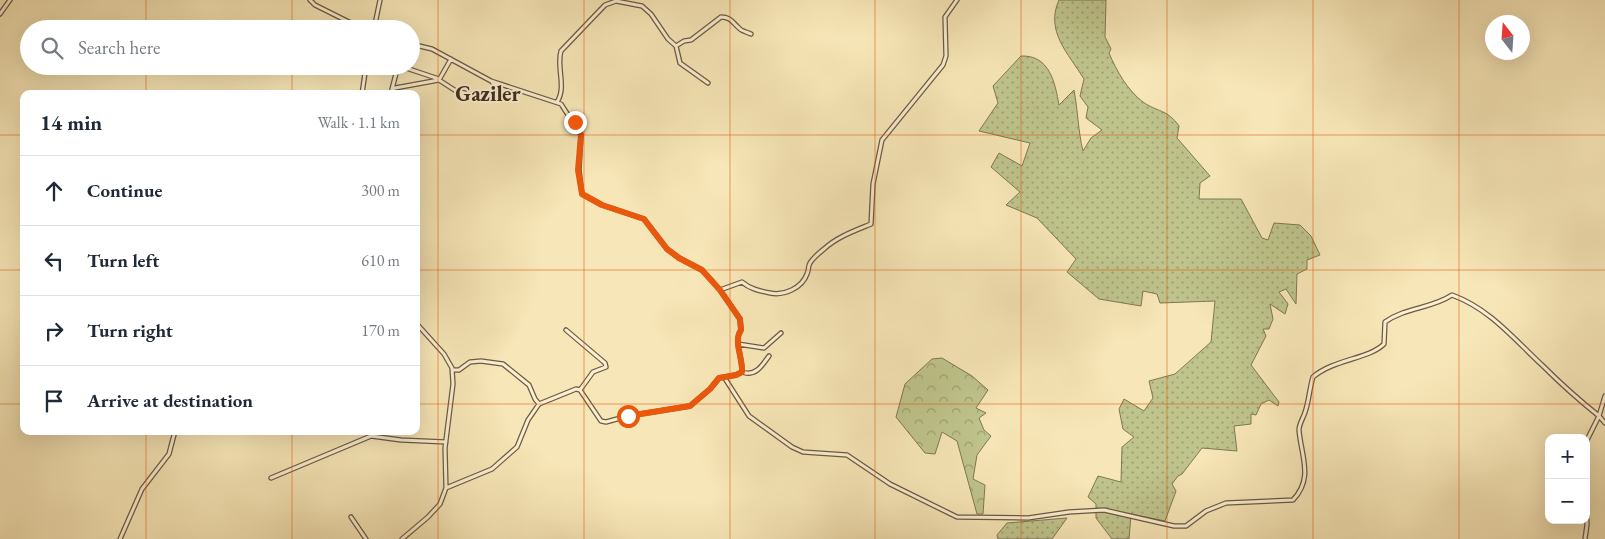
<!DOCTYPE html>
<html lang="en">
<head>
<meta charset="utf-8">
<style>
	body { margin:0; font-family:"EB Garamond",serif; background:#f2f2f3; color:#1f2937 }
	.controls { position:absolute; right:15px; bottom:15px; display:grid; overflow:hidden; border-radius:10px; box-shadow:0 5px 20px #0002 }
	.controls button { width:45px; height:45px; display:grid; place-items:center; padding:0; border:0; border-bottom:1px solid #e0e1e3; background:#fff; color:#1f2937; font:25px sans-serif }
	.compass { position:absolute; left:1485px; top:15px; width:45px; height:45px; border-radius:50%; background:#fff; box-shadow:0 5px 20px #0002; rotate:343deg }
	.stop { position:absolute; width:15px; height:15px; margin:-11px; border:4px solid #ea580c; border-radius:50%; background:#fff }
	.stop.end { background:#ea580c; border-color:#fff; box-shadow:0 1px 5px #0008 }
	.list { margin:0; padding:0; list-style:none }
	h2 { display:flex; justify-content:space-between; align-items:center; height:65px; margin:0; padding:0 20px; font-size:21px }
	h2 small { font-size:16px; font-weight:400; color:#747a83 }
	.list li { display:grid; grid-template-columns:32px 1fr auto; gap:15px; align-items:center; box-sizing:border-box; height:70px; padding:0 20px; border-top:1px solid #e0e1e3 }
	.list b { display:block; font-size:19px; white-space:nowrap }
	.list em { font-size:16px; font-style:normal; color:#747a83 }
	.icon { flex:none; width:28px; height:28px; fill:none; stroke:currentColor; stroke-width:2; stroke-linecap:round; stroke-linejoin:round }
	.map { position:relative; flex:none; width:1605px; height:539px; overflow:hidden }
	.search { position:absolute; background:#fff; box-shadow:0 5px 20px #0002; left:20px; top:20px; width:400px; height:55px; display:flex; align-items:center; gap:12px; box-sizing:border-box; padding:0 18px; border-radius:28px; color:#747a83; font-size:19px }
	.panel { position:absolute; background:#fff; box-shadow:0 5px 20px #0002; left:20px; top:90px; width:400px; height:345px; border-radius:10px }
	.map>svg:first-child { display:block }
	.grass { fill:url(#grass-dots); stroke:#7e7755 }
	.forest { fill:url(#forest-crowns); stroke:#7e7755 }
	.lines { fill:none; stroke-linecap:round; stroke-linejoin:round }
	.minor-casing { stroke:#6c5944; stroke-width:5.5 }
	.minor { stroke:#faefd0; stroke-width:3 }
	.route { stroke:#ea580c; stroke-width:6 }
	.grid { fill:none; stroke:#df570d; stroke-width:1; stroke-opacity:0.55 }
	.labels { text-anchor:middle; dominant-baseline:central; stroke-width:4; stroke-linejoin:round; paint-order:stroke }
	.quarter-label { font-size:22px; font-weight:bold; fill:#3d2a1e; stroke:#faefd0 }
</style>
</head>
<body>
<div class="map">
<svg width="1605" height="539" viewBox="0 0 1605 539">
	<defs>
		<pattern id="grass-dots" width="8" height="8" patternUnits="userSpaceOnUse" patternTransform="scale(1.25)"><rect width="8" height="8" fill="#bfc48c"/><path d="M2 2h.1M6 6h.1" fill="none" stroke="#9c9f72" stroke-width="1.8" stroke-linecap="round"/></pattern>
		<pattern id="forest-crowns" width="20" height="18" patternUnits="userSpaceOnUse" patternTransform="scale(1.25)"><rect width="20" height="18" fill="#bfc48c"/><path d="M2 6a3 3 0 1 1 6 0M12 15a3 3 0 1 1 6 0" fill="none" stroke="#9c9f72"/></pattern>
	</defs>
	<rect width="100%" height="100%" fill="#f7e6b7"/>
	<filter id="stains"><feTurbulence type="fractalNoise" baseFrequency=".004" numOctaves="4"/><feColorMatrix values="0 0 0 0 .2 0 0 0 0 .09 0 0 0 0 .02 0 0 0 .5 -.17"/></filter>
	<radialGradient id="worn" r=".72"><stop offset=".6" stop-color="#630" stop-opacity="0"/><stop offset="1" stop-color="#630" stop-opacity=".3"/></radialGradient>
	<path class="grass" d="M1059 0H1106L1105 37 1111 49 1109 53C1116 70 1128 91 1143 102 1157 112 1167 109 1179 126L1177 138 1210 176 1200 183 1199 199H1241L1262 238 1268 240 1274 223 1300 225 1311 236 1320 255 1307 260V269L1297 274 1296 304 1286 289 1279 292 1288 304 1285 314 1270 304 1273 319 1269 329H1263L1266 336 1251 365 1279 402 1278 406 1269 400 1261 404 1256 415 1251 414V424L1234 426 1237 451 1202 448 1182 474 1178 476 1172 484 1176 491 1165 521 1131 514 1129 539H1112L1096 518V504L1088 497 1098 476 1121 482 1122 447 1134 437 1123 429 1119 409 1124 399 1144 411 1153 398 1149 381 1175 374 1211 342 1215 301 1160 303 1157 294 1143 291 1141 306 1099 299 1067 272 1076 259 1037 218 1006 205 1020 192 991 167 999 153 1022 166 1030 143 979 131 998 103 993 86 1021 56C1050 55 1055 83 1059 105L1074 90C1078 111 1078 131 1083 151L1091 138 1102 130 1086 118 1088 107 1080 96 1084 79C1068 53 1045 31 1059 0Z
		M1067 518 1052 539H998L997 535 1007 523Z"/>
	<path class="forest" d="M942 358 972 376 988 390 976 408 986 413 979 418 984 430 991 436 977 455 973 479 985 485 983 514H977L957 441 942 432 935 454 925 453 896 417 905 384 932 359Z"/>
	<g class="lines">
		<defs>
			<path id="minor" d="M310 0 315 5 353 24 357 29
				M0 14 10 0
				M356 25 362 29
				M374 29 380 0
				M411 44 432 49 491 81 561 104 581 135 579 170 582 194 602 205 644 219 667 249 679 258 702 270 720 290
				M676 46 684 41 691 40 721 17C731 17 733 23 739 28 741 31 747 32 751 34
				M451 59 439 80 456 91 491 99 498 93 499 88 492 82
				M400 66 439 79
				M392 89 398 66
				M362 94 366 66
				M391 94 392 89 395 88 439 80
				M557 102C567 87 556 67 561 51L605 5 616 1 642 6 651 14 668 39 676 46 680 63 708 83
				M566 330 605 363 606 367 593 372 580 390
				M738 344 764 348 781 333
				M452 370H459L470 362 481 361 503 364 529 385 535 399 539 404
				M742 372C755 377 762 366 769 356
				M724 377 749 416 792 447 803 452 847 455 890 484 957 517 1028 518 1069 512 1104 510 1174 526H1186L1206 511 1226 503 1293 500C1314 478 1301 456 1299 430 1299 425 1302 420 1304 415 1309 403 1309 390 1313 377 1334 359 1369 359 1384 344L1385 322C1406 307 1431 309 1452 295 1490 309 1513 338 1542 365 1560 383 1579 400 1599 416L1586 442
				M1605 396 1599 416 1605 423
				M271 478 371 436 401 440 446 442
				M446 488 492 469 517 447 528 420 539 404 576 389 580 390 601 421 606 422 628 416 690 406 710 389 719 378 736 375 742 372C743 358 733 341 741 330L740 319 720 290 742 282C750 289 760 291 770 293 784 296 802 288 807 274 809 270 808 266 810 263 813 258 819 253 824 249 837 237 854 231 871 224L873 184 882 140 943 65 946 56 945 17 957 0
				M351 517 366 539
				M120 539 142 489 169 454 175 431
				M402 539 428 517 440 504 446 488 445 448 453 384 452 368 444 354 416 323
				M1585 539 1587 525 1586 488"/>
		</defs>
		<use href="#minor" class="minor-casing"/>
		<use href="#minor" class="minor"/>
	</g>
	<g class="lines">
		<path class="route" d="M575 122 581 135 578 170 582 194 602 205 644 219 667 249 679 258 702 270 720 290 740 319 741 330C733 341 743 358 742 372L736 375 719 378 710 389 690 406 628 416"/>
	</g>
	<path class="grid" d="M146 0V29M292 0V29M438 0V539M584 0V539M730 0V539M875 0V539M1021 0V539M1167 0V539M1313 0V539M1459 0V539M146 66V94M292 66V94M0 135H24M416 135H1605M0 270H24M416 270H1605M0 404H24M416 404H1605M146 431V539M292 431V539"/>
	<g class="labels">
		<g class="quarter-label">
			<text x="488" y="93">Gaziler</text>
		</g>
	</g>
	<rect width="100%" height="100%" filter="url(#stains)"/>
	<rect width="100%" height="100%" fill="url(#worn)"/>
</svg>
<div class="controls">
<button>+</button>
<button>−</button>
</div>
<svg class="compass" viewBox="-18 -18 36 36"><path d="M0-13l5 13h-10z" fill="#e53935"/><path d="M0 13l5-13h-10z" fill="#747a83"/></svg>
<div class="stop" style="left:628px;top:416px"></div>
<div class="stop end" style="left:575px;top:122px"></div>
<div class="search"><svg class="icon" aria-label="search" viewBox="0 0 24 24"><circle cx="10" cy="10" r="6"/><path d="M15 15l6 6"/></svg>Search here</div>
<section class="panel">
<h2>14 min<small>Walk · 1.1 km</small></h2>
<ul class="list">
<li><svg class="icon" aria-label="ahead" viewBox="0 0 24 24"><path d="M12 20V5M6 11l6-6 6 6"/></svg><div><b>Continue</b></div><em>300 m</em></li>
<li><svg class="icon" aria-label="left" viewBox="0 0 24 24"><path d="M17 20v-9H6M10 6l-5 5 5 5"/></svg><div><b>Turn left</b></div><em>610 m</em></li>
<li><svg class="icon" aria-label="right" viewBox="0 0 24 24"><path d="M7 20v-9h11M14 6l5 5-5 5"/></svg><div><b>Turn right</b></div><em>170 m</em></li>
<li><svg class="icon" aria-label="arrive" viewBox="0 0 24 24"><path d="M6 21V4h12l-3 4 3 4H6"/></svg><div><b>Arrive at destination</b></div></li>
</ul>
</section>
</div>
</body>
</html>
